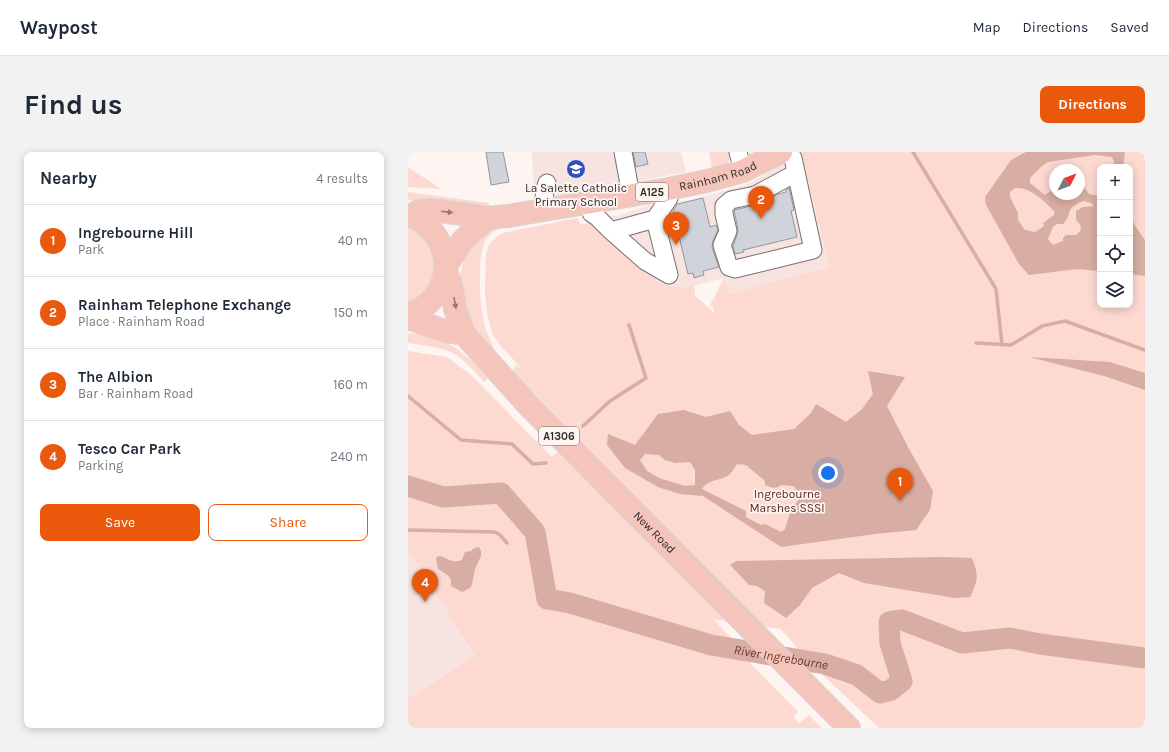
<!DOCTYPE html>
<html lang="en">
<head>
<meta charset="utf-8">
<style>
	body { margin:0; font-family:Karla,sans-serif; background:#f2f2f3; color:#1f2937 }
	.controls { position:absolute; right:12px; top:12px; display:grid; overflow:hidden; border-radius:8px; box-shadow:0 2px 10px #0003 }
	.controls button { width:36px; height:36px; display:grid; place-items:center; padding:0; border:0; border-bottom:1px solid #e0e1e3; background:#fff; color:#1f2937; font:20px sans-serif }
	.compass { position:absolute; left:641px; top:12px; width:36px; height:36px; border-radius:50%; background:#fff; box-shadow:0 2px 10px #0003; rotate:48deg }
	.you { position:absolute; left:420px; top:321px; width:14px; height:14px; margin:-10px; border:3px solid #fff; border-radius:50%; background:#1a73e8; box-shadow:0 0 0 6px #1a73e833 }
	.badge { display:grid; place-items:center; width:26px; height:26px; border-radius:50%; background:#ea580c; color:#fff; font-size:13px; font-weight:700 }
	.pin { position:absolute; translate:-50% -33px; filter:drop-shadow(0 1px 2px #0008) }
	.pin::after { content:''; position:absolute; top:21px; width:14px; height:12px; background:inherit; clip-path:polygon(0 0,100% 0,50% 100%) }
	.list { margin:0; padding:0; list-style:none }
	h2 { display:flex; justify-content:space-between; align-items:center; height:52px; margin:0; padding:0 16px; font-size:17px }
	h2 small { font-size:13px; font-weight:400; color:#747a83 }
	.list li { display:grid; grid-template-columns:26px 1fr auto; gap:12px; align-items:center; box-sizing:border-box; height:72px; padding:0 16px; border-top:1px solid #e0e1e3 }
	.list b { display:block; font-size:15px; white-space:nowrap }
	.list p { margin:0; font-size:13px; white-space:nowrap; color:#747a83 }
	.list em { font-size:13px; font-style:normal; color:#747a83 }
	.actions { display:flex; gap:8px; padding:12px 16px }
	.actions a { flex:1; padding:9px 0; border:1px solid #ea580c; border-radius:8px; text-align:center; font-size:14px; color:#ea580c }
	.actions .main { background:#ea580c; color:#fff }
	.icon { flex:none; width:22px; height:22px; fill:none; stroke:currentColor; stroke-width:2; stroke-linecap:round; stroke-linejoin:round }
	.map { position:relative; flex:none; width:737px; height:576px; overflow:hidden; border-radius:8px }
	header { display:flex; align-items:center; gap:24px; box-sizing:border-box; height:56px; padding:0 20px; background:#fff; border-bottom:1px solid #e0e1e3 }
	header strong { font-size:19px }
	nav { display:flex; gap:22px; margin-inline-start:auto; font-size:14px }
	.intro { display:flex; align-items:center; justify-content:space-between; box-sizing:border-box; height:96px; padding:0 24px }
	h1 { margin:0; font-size:28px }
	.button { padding:10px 18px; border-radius:8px; background:#ea580c; color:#fff; font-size:14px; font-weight:700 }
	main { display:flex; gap:24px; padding:0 24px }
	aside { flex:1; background:#fff; border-radius:8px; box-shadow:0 2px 10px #0003 }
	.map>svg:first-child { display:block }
	.built { fill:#f7e4e0 }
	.green { fill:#fcd9d1; fill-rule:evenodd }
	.water { fill:#d8ada3; fill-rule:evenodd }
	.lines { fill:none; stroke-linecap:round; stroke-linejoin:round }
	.stream { stroke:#d8ada3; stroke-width:3.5 }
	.river { stroke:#d8ada3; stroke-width:21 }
	.building { fill:#d0d3da; stroke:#93969d }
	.minor-casing { stroke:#78706e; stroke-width:19 }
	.major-casing { stroke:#d6d5d5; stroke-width:24 }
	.minor { stroke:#fff; stroke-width:17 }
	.major { stroke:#f5c5bb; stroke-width:22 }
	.oneway { fill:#927874 }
	.labels { text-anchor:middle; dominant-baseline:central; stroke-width:3.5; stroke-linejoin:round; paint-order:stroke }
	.shield { fill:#fef4f2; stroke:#6e6867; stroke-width:1 }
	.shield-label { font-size:11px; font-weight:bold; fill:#302c2c }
	.street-label { font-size:12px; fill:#302c2c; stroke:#fef4f2 }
	.poi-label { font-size:12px; fill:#302c2c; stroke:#fef4f2 }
	.park-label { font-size:12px; fill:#5b2519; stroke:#fef4f2 }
	.water-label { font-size:13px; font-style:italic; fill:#6e362a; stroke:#fef4f2 }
</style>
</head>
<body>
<header>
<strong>Waypost</strong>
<nav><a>Map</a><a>Directions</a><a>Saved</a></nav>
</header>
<div class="intro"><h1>Find us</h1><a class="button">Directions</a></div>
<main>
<aside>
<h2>Nearby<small>4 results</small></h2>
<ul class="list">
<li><span class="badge">1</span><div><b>Ingrebourne Hill</b><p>Park</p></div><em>40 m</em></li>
<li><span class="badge">2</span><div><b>Rainham Telephone Exchange</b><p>Place · Rainham Road</p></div><em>150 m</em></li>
<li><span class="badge">3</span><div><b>The Albion</b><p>Bar · Rainham Road</p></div><em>160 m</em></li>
<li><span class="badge">4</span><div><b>Tesco Car Park</b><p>Parking</p></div><em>240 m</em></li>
</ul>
<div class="actions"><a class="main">Save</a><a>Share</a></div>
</aside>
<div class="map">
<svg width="737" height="576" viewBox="0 0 737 576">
	<rect width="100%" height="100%" fill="#fef4f2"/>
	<path class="built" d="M124 0H273L278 20 142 47 134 40 126 42Z
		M393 1 422 115 320 142 315 126 286 134 287 144 307 162 279 194 272 134 264 135 252 131 222 104 191 63 209 64 251 50 263 54 340 32Z
		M0 397 67 504 0 546Z"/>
	<path class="green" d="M301 0H321L322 6 320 11 304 17Z
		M395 0H737V576H471L400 509 373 477 305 467 322 485 343 512 390 560 385 565 391 571 401 563 414 576H0V546L67 504 0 397V199L39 205 63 223 144 305 165 285 108 226C106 221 104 218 108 213L115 218 92 193 84 181 79 161 77 141 78 102 81 93 88 85 95 81 169 66 173 73 184 69 252 131 264 135 272 134 273 136 286 134 287 144 306 161V157L302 153 316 126 320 142 422 115 393 1ZM692 15H722V153H692ZM647 18H671V42H647Z
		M0 15 33 37 0 35Z
		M0 40 81 51V57L0 48Z
		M0 72 26 95 28 129 0 155Z
		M100 73C94 76 85 79 81 84 67 98 72 152 76 171 78 180 83 189 86 198L84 199 64 176 58 166 51 126 57 103 67 89 86 75Z
		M0 181C9 182 19 183 28 186 49 193 65 211 81 225L76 230C69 222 62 214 54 207 40 195 18 194 0 191Z"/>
	<path class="water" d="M618 0H717L715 15H706V9L704 5 687 3 640 10 634 14 622 26V31L637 43 647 36V42H671V31H673L681 42 692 44V71L690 77 692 84V119L669 117 621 123 611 112 578 53 577 45 603 8ZM607 36C623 35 636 49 646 59V63L635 71 636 74 627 80 617 78 610 68V61L602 45V40ZM675 49 683 51 686 54 675 55 668 59V68L672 72 673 78 668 83H658L655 86V89L645 93 640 87 645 75 649 72H655C666 61 655 58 675 49Z
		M722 53 726 72 737 88V124L722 122Z
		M621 205 702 210 737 221V238L696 224Z
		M460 219 497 225 479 254 501 297 525 339 522 358 508 378 467 382 373 395 295 344 272 342 250 335 217 316 199 293 200 282 227 293 250 262 276 258 298 265 322 259 331 273 344 283 386 277 403 261 408 252 438 270 454 257 465 242ZM237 302 251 303 257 308 267 311 282 310 287 318V333L277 334 251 326 239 319 232 308ZM329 312 338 313 357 329V333C362 335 368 338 373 333L386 334 392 345 382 361 377 377 373 380 357 372 353 373 338 365V359L294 337C300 327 312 329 321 323 324 320 327 315 329 312Z
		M71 395 73 399V404L67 417 64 432 62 436 54 440 43 434V429L41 424 30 417 28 406 31 404C41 406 43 412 54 408L57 400 63 399 66 396Z
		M533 405 564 406C571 424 570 428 562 445L547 446 456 431 431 421 404 436 392 453 378 466 356 451 357 439 349 434 341 433 322 413 328 409Z"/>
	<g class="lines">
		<path class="stream" d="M505 0 588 137 594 193
			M568 191 603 193 634 174 657 169 737 198
			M0 244 53 288 104 292 125 312 138 311
			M175 274 202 249 238 226 221 173
			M0 378 87 380 92 383 99 391"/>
		<path class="river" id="s1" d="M0 334 35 345 93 341 127 380 139 447 162 451 303 493 417 512 449 523 472 541 483 538 494 529 482 491 481 470 494 468 554 491 602 486 632 492 737 506"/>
	</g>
	<path class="building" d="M78 0H95L101 30 83 33Z
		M225 0H237L240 12 228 15Z
		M381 36 386 58 383 59 389 85 335 98 336 100 327 102 325 94 329 83 330 77 326 58 352 52 370 42 378 40V38Z
		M295 46 302 75 308 73 310 78 305 89 304 96 311 115 295 119 296 123 286 126 285 121 280 122 265 59 269 52Z"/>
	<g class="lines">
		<defs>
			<path id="minor" d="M215 0 223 43
				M330 0 335 19
				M381 0 385 6 405 98 327 117 321 115 314 93 320 79 316 62V54L323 48 347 43 388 21
				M181 50 183 61 189 65 203 79 247 67 261 123 237 109 203 79
				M135 58 137 37 139 31
				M247 67 261 46 260 37"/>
			<g id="major">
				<path d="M0 63C41 77 52 131 14 156 10 159 5 160 0 162"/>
				<path id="s2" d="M2 64 11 59 23 58 63 63 79 66 100 64 184 50 260 37 299 29 335 19 373 0"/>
				<path d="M38 114 54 89 79 66"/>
				<path id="s3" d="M38 120 43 132 47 157 56 182 119 252 441 576"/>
				<path d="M0 166 37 179 56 182"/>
			</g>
		</defs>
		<use href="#minor" class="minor-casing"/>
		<use href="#major" class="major-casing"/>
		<use href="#minor" class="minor"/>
		<use href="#major" class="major"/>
	</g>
	<defs><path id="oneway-solid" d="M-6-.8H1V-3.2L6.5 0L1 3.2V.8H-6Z"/></defs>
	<g class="oneway">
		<use href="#oneway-solid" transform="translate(39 60) rotate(7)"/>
		<use href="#oneway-solid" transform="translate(47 151) rotate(80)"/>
	</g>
	<defs>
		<symbol id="school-disc" viewBox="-11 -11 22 22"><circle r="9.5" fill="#324fc0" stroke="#fef4f2"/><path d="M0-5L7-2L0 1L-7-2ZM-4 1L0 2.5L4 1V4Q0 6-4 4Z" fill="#fff"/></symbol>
	</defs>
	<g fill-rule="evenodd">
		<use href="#school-disc" x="157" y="6" width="22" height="22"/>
	</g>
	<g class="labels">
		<g class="shield">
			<rect x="228" y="31" width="32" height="18" rx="3"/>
			<rect x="131" y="275" width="40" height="18" rx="3"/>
		</g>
		<g class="shield-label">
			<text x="244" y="40">A125</text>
			<text x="151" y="284">A1306</text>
		</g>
		<g class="street-label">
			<text stroke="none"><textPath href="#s2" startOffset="314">Rainham Road</textPath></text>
			<text stroke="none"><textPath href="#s3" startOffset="340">New Road</textPath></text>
		</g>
		<g class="poi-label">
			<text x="168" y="36">La Salette Catholic<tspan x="168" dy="14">Primary School</tspan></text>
		</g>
		<g class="park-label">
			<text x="379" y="342">Ingrebourne<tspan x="379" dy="14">Marshes SSSI</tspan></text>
		</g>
		<g class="water-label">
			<text stroke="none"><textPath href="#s1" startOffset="456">River Ingrebourne</textPath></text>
		</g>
	</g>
</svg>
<div class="controls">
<button>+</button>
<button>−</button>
<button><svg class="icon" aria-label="locate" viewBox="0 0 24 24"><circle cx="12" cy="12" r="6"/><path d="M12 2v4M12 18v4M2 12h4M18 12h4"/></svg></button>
<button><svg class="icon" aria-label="layers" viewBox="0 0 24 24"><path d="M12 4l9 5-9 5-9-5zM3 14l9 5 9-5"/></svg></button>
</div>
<svg class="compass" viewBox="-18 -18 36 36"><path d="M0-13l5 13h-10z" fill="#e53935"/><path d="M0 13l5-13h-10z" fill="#747a83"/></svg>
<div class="you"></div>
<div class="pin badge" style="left:492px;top:349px">1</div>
<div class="pin badge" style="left:353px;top:67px">2</div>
<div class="pin badge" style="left:268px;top:93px">3</div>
<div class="pin badge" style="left:17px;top:450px">4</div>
</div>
</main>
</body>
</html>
